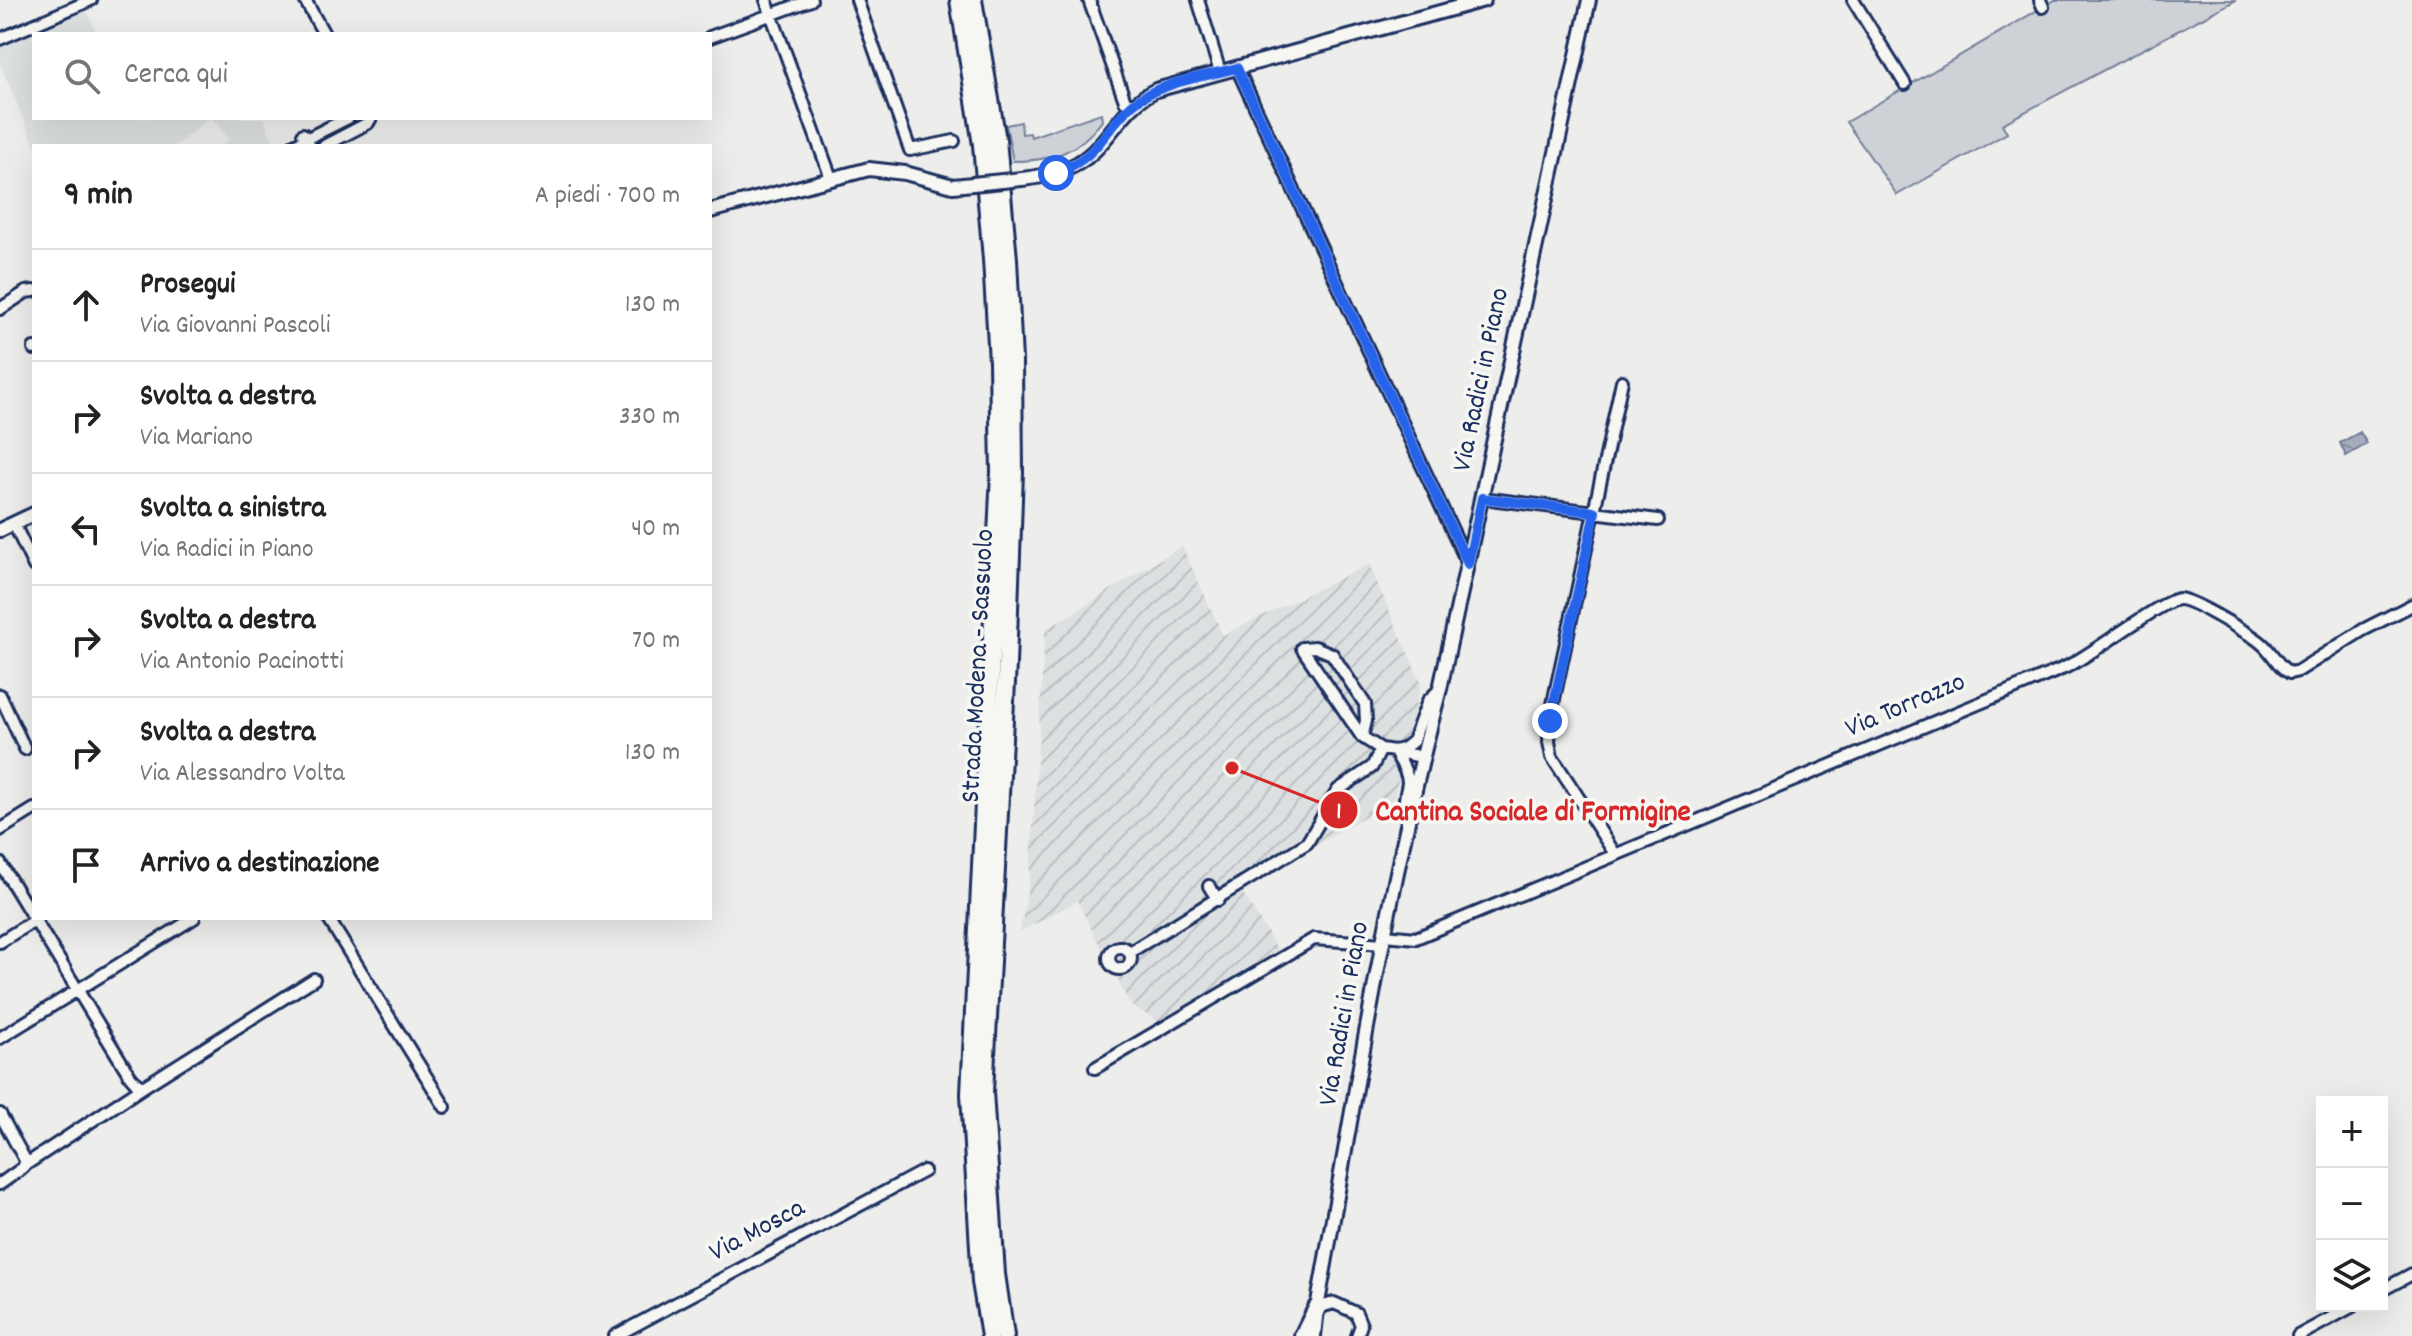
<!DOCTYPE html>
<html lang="it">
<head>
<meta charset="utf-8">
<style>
	body { margin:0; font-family:Dekko,sans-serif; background:#f6f6f6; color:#222 }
	.controls { position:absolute; right:24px; bottom:24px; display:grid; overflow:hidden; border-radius:0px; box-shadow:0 8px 32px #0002 }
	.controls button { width:72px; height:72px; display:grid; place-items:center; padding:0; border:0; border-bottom:2px solid #e0e0e0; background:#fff; color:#222; font:40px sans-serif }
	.stop { position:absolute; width:24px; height:24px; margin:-18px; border:6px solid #2563eb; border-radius:50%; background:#fff }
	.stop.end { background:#2563eb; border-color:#fff; box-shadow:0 2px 8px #0008 }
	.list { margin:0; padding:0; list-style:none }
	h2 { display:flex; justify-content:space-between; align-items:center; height:104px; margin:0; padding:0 32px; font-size:34px }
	h2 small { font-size:26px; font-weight:400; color:#767676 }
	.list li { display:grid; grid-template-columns:52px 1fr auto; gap:24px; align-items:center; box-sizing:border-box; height:112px; padding:0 32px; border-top:2px solid #e0e0e0 }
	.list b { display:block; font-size:30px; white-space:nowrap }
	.list p { margin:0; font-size:26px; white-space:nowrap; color:#767676 }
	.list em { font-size:26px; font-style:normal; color:#767676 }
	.icon { flex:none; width:44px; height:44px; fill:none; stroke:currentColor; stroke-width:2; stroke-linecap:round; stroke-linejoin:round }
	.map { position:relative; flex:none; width:2412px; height:1336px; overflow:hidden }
	.search { position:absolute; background:#fff; box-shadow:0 8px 32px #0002; left:32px; top:32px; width:680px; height:88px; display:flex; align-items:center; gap:20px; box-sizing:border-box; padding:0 28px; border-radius:0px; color:#767676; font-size:30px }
	.panel { position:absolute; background:#fff; box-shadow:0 8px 32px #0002; left:32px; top:144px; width:680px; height:776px; border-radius:0px }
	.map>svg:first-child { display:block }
	.built { fill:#dde0e1 }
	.industrial { fill:url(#industrial-furrows) }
	.park { fill:#ced2d7; stroke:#74809a; stroke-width:2 }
	.water { fill:url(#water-waves); stroke:#6e7a96; stroke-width:2 }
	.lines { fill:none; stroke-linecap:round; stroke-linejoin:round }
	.minor-casing { stroke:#1b2f5e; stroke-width:16 }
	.tertiary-casing { stroke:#1b2f5e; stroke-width:18 }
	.trunk-casing { stroke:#1b2f5e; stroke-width:22 }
	.minor { stroke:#f6f6f2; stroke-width:10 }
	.tertiary { stroke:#f6f6f2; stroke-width:12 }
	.trunk { stroke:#f6f6f2; stroke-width:16 }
	.tertiary-bridge-casing { stroke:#1b2f5e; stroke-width:18; stroke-linecap:butt }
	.tertiary-bridge { stroke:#f6f6f2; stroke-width:12 }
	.route { stroke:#2563eb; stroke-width:10 }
	.labels { text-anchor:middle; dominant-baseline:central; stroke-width:7; stroke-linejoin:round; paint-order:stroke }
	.street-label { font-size:28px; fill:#1b2f5e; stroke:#f6f6f2 }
	.leader { fill:none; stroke:#d62828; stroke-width:3 }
	.callout-dot { fill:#d62828; stroke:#f6f6f2; stroke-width:3 }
	.mark-label { font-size:24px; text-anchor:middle; font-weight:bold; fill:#fff }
	.callout-label { font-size:30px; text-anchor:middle; font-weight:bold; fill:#d62828; stroke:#f6f6f2; stroke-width:7; stroke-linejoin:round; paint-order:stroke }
</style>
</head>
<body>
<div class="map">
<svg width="2412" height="1336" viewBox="0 0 2412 1336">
	<defs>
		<pattern id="industrial-furrows" width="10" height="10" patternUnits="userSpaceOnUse" patternTransform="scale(2)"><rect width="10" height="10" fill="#dde0e1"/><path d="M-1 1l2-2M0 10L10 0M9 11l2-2" fill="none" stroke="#bdc0c3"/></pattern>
		<pattern id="water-waves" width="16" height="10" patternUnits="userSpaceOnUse" patternTransform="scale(2)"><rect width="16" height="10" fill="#a5acbc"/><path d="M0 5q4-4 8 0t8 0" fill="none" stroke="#868c9c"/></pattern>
	</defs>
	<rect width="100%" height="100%" fill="#edeeec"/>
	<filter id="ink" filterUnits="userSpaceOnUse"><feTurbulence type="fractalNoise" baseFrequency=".0125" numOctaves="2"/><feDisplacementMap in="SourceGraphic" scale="16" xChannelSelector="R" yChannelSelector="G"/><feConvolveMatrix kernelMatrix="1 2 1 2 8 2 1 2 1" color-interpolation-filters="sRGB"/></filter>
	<g filter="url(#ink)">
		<path class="built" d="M83 1 97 34H34V118H209L176 146H35L0 64V34Z
			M212 118H264L273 142 264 146H221L229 139Z"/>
		<path class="industrial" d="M1182 546 1223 635 1369 564 1421 683 1394 799 1241 890 1280 953 1164 1024 1131 1006 1077 901 1020 932 1030 876 1045 630Z"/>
		<path class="park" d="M2055 0H2236L2002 124 2007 133 1897 195 1846 122Z
			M1101 113 1102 121C1077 153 1052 161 1013 161L1006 125 1021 122 1022 134 1030 133 1031 137Z"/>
		<path class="water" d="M2360 432 2367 444 2346 456 2340 443Z"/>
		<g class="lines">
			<defs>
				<path id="minor" d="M305 0 324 34
					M766 0 831 178
					M857 0 910 150 954 141
					M1089 0 1125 101 1133 104
					M1198 0 1220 72
					M1853 0 1905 84
					M2040 0 2043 7
					M710 37 811 0
					M0 39 91 0
					M1237 68 1468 564
					M303 134 306 139 348 118
					M292 146 306 139 310 146
					M324 146 368 123 371 118
					M0 309 26 292 34 291
					M34 348V349
					M1482 498 1658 520
					M14 524 34 566
					M0 695 25 749
					M1362 737 1366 721 1365 704 1332 654 1315 647 1302 648 1362 737 1381 749 1394 751 1403 749 1413 741 1428 701 1439 690
					M1410 817C1401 804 1406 796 1408 783 1408 772 1400 761 1394 751L1422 757
					M0 830 34 809
					M1615 854 1552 757 1549 742 1550 721 1555 694 1622 381
					M0 863 130 1076 137 1084 143 1087
					M1209 886 1218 900
					M328 918 445 1107
					M1385 935 1416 938 2064 668C2088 658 2163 599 2179 599 2191 599 2233 625 2245 632 2254 637 2263 643 2269 651 2276 659 2280 668 2290 673L2298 671 2363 630 2412 605
					M0 942 38 918
					M1109 958a11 11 0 1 1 22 0a11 11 0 1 1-22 0Z
					M1130 952 1307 843 1338 790 1372 767 1381 749
					M0 1038 194 918
					M1095 1068 1314 939 1383 944
					M0 1114 25 1160 24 1167 0 1184
					M25 1165 143 1087 314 979
					M2382 1290 2412 1274
					M1317 1308 1334 1303 1356 1313 1361 1325 1357 1336
					M615 1336 924 1171
					M2298 1336 2353 1306"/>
				<path id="tertiary" d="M1022 179C1048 176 1073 171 1093 152 1115 130 1127 104 1156 90L1484 0
					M710 211 869 169 905 173 953 186
					M0 530 34 514
					M1314 1336 1317 1308C1355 1101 1386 892 1440 689L1589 0"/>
				<path id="trunk" d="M959 0 982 145 992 259 998 362 1000 472 970 1094 981 1282 990 1336
					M973 0 997 140 1008 259 1013 361 1014 472 1007 664 984 1092 996 1274 1005 1336
					M1303 1336 1317 1308"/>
			</defs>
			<use href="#minor" class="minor-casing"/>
			<use href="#tertiary" class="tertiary-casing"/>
			<use href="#trunk" class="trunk-casing"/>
			<use href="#minor" class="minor"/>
			<use href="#tertiary" class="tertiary"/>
			<use href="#trunk" class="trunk"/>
			<defs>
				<path id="tertiary-bridge" d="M953 186 1022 179"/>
			</defs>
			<use href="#tertiary-bridge" class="tertiary-bridge-casing"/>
			<use href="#tertiary-bridge" class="tertiary-bridge"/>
		</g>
	</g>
	<g class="lines" filter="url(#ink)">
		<path class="route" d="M1056 173C1101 156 1102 131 1133 104 1157 83 1206 76 1237 68L1468 564 1482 498 1595 512 1550 721"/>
	</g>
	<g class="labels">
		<g class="street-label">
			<text transform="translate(1483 380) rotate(-78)">Via Radici in Piano</text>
			<text transform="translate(980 666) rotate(-87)">Strada Modena - Sassuolo</text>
			<text transform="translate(1906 707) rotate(-23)">Via Torrazzo</text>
			<text transform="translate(1346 1014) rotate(-80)">Via Radici in Piano</text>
			<text transform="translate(758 1232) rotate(-28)">Via Mosca</text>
		</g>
	</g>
	<path class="leader" d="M1232 768L1339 810"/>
	<g class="callout-dot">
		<circle cx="1232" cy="768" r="8"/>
		<circle cx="1339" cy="810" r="20"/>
	</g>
	<g class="mark-label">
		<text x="1339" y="818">1</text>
	</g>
	<g class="callout-label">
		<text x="1533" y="820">Cantina Sociale di Formigine</text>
	</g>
</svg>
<div class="controls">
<button>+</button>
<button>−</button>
<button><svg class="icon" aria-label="layers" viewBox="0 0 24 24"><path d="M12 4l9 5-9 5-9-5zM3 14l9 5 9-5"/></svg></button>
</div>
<div class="stop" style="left:1056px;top:173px"></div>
<div class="stop end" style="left:1550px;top:721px"></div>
<div class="search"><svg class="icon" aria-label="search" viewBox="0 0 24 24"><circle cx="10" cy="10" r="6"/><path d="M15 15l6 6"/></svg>Cerca qui</div>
<section class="panel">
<h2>9 min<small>A piedi · 700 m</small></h2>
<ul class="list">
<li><svg class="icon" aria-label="ahead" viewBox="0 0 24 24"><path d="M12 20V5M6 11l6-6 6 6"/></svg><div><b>Prosegui</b><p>Via Giovanni Pascoli</p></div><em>130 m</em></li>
<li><svg class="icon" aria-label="right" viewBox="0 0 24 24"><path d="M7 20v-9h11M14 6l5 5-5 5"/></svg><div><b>Svolta a destra</b><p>Via Mariano</p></div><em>330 m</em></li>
<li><svg class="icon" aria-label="left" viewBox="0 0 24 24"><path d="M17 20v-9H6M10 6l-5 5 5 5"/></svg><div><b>Svolta a sinistra</b><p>Via Radici in Piano</p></div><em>40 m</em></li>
<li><svg class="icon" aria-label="right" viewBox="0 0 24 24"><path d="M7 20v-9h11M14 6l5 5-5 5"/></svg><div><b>Svolta a destra</b><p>Via Antonio Pacinotti</p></div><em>70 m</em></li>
<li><svg class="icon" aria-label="right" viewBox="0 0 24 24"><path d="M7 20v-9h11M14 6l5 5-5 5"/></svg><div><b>Svolta a destra</b><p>Via Alessandro Volta</p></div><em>130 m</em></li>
<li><svg class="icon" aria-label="arrive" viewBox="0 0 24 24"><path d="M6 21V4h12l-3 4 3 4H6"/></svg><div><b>Arrivo a destinazione</b></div></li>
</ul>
</section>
</div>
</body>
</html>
